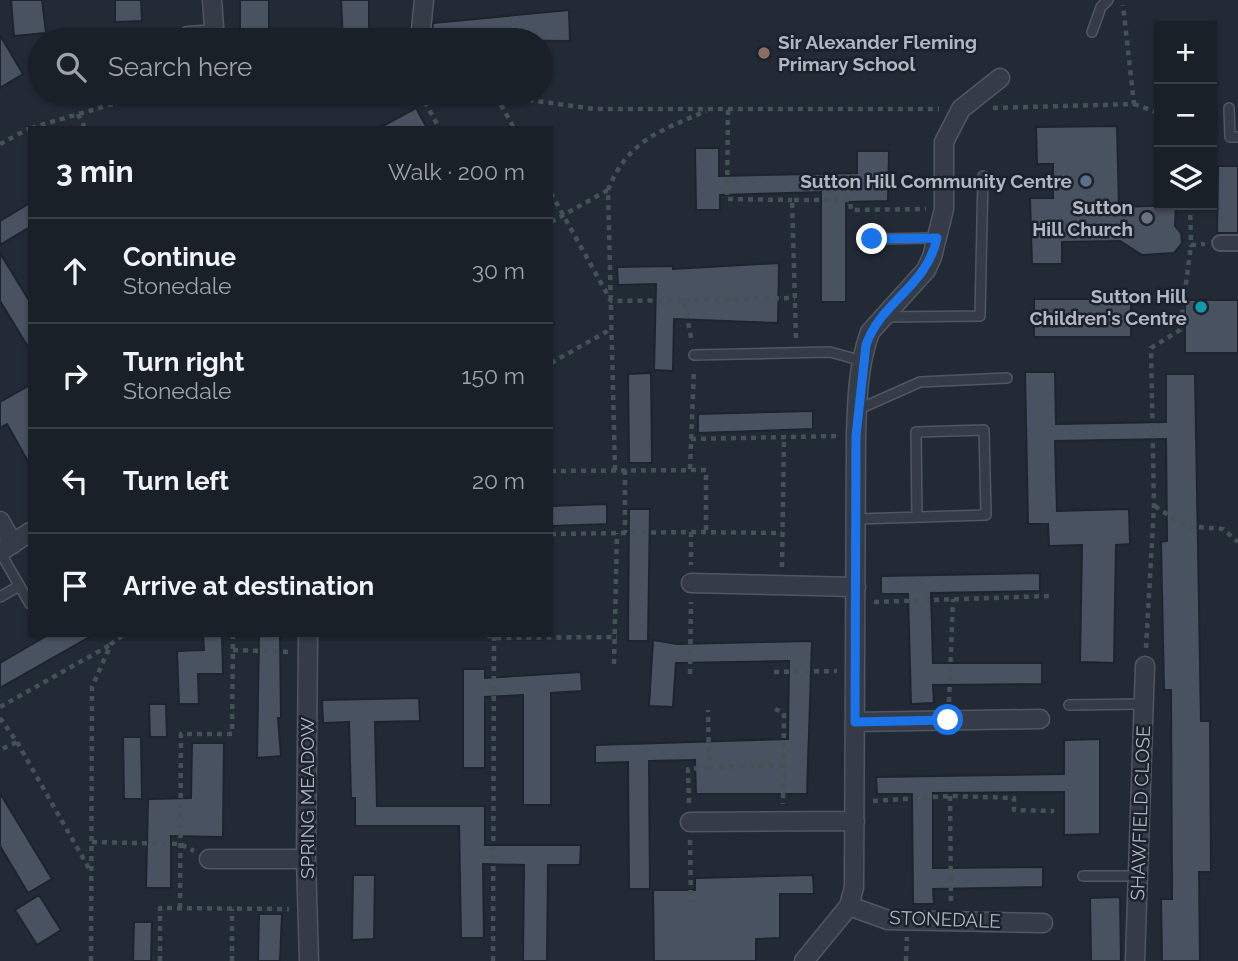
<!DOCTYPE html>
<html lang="en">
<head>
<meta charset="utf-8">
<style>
	body { margin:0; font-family:Raleway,sans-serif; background:#272d34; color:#f1f3f6 }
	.controls { position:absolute; right:21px; top:21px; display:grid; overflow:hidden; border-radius:0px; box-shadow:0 2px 5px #0004 }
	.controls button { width:63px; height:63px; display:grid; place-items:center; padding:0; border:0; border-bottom:2px solid #383e45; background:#1a2028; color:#f1f3f6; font:35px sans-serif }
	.stop { position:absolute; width:21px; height:21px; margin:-16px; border:5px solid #1a73e8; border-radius:50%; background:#fff }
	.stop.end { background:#1a73e8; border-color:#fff; box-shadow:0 2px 7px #0008 }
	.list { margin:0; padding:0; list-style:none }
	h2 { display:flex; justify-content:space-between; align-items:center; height:91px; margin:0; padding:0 28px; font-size:30px }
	h2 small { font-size:23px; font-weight:400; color:#9fa3a8 }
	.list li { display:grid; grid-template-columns:46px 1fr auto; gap:21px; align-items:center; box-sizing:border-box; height:105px; padding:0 28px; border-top:2px solid #383e45 }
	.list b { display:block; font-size:26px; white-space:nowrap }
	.list p { margin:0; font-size:23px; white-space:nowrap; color:#9fa3a8 }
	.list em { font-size:23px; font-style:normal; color:#9fa3a8 }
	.icon { flex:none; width:38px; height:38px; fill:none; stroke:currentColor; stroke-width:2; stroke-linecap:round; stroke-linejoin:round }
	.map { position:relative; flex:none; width:1238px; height:961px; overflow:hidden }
	.search { position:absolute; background:#1a2028; box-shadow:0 2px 5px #0004; left:28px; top:28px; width:525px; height:77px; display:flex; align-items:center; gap:18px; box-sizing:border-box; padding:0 24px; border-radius:38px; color:#9fa3a8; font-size:26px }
	.panel { position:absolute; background:#1a2028; box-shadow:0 2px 5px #0004; left:28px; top:126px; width:525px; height:511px; border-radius:0px }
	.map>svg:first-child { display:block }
	.building { fill:#495260; stroke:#1d242d; stroke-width:2 }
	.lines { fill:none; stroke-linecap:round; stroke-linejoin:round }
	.service-casing { stroke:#505762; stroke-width:12 }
	.pedestrian-casing { stroke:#505762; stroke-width:18 }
	.minor-casing { stroke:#505762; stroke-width:21 }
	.path { stroke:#425255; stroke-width:4.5; stroke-dasharray:5 5; stroke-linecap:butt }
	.service { stroke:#363c47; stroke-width:9 }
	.pedestrian { stroke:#363c47; stroke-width:14 }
	.minor { stroke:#363c47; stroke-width:18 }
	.route { stroke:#1a73e8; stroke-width:9 }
	.education-dot { fill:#8d6e63; stroke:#1b222b; stroke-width:2.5 }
	.service-dot { fill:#5c6f8a; stroke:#1b222b; stroke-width:2.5 }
	.worship-dot { fill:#6b7280; stroke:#1b222b; stroke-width:2.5 }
	.culture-dot { fill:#0f9aa8; stroke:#1b222b; stroke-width:2.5 }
	.labels { text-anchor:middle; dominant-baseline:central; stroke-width:5; stroke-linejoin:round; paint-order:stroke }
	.poi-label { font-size:19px; font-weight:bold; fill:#b0b7c3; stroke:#1b222b; text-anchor:end }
	.street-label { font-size:19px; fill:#b0b7c3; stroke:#1b222b }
</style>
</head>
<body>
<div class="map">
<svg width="1238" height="961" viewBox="0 0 1238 961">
	<rect width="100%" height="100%" fill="#222a36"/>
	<path class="building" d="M11 0H42L46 33 14 36Z
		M115 0H141L142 21 115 22Z
		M240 0H269V40H240Z
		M341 0H369V40H343Z
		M569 10 570 41 431 40 433 23Z
		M0 35 23 74 0 88Z
		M416 108 427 128H379Z
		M1117 126 1119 207 1176 205 1175 226 1181 233 1182 243 1174 253 1142 255 1120 241 1062 242V264H1032L1030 198H1053V164H1037L1036 127Z
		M695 148H719V176L857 173V151H889L888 201 846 202V302H821V192L720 195V210H696Z
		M1218 166H1238V233H1217Z
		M30 203V227L0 245V221Z
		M0 253 30 302V350L0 301Z
		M779 263 778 323 674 319 673 371 654 370 656 284 618 285 617 267 673 266V269Z
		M1034 299H1131V337H1034Z
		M1185 300H1238V353H1185Z
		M1025 372H1055L1056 424 1166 422V374H1195L1201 721H1210L1211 872H1199L1200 961H1162L1161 899H1172L1171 690H1164L1161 542 1167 541 1166 439 1055 441 1057 511 1129 509 1130 544 1116 545 1114 663 1080 662 1082 545 1049 546 1048 524H1028Z
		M651 373 652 463H629L628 374Z
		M30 385V465L7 424 0 428V402Z
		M813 411V429L698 433V414Z
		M607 504V524L551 526V506Z
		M629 509H650L648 641H628Z
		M1040 573V591L931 593 933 663H1042V684L933 685 934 703 911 704 908 594H881V576Z
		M48 635H93L0 688V663Z
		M203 635H222L223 674H198L199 704H179L177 651 204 650Z
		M259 635H280L281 718H278L281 756 257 758Z
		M653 640 677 644 812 641 807 794H696L695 760 649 761 650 889H629L628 762 595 763V745L788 739 789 661 676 663 673 707 649 706Z
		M463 669H485V678L581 672 582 691 551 693V805H523V695L485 697V768H463Z
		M419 698 420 721 375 722 377 806H485V845H581L580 865H548L547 961H523L524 865 483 864 484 938H461L459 826H355V798H351L349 722 323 723 322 700Z
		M149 704H166L167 737H150Z
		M123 737H141L142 799H124Z
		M1100 739V834L1064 835V792L933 793V868L1043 867V887L933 889 934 904H913L912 794H877L876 777 1064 774V740Z
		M192 743H224L223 837 171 836V888H146L148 799 191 798Z
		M0 793 52 879 28 893 0 846Z
		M353 875H375L374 939 352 940Z
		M813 875 814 894H780V938L756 939V961H654L653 890H695V878Z
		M39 895 61 930 37 945 15 910Z
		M1120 897 1121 961H1091L1090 898Z
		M259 914H282L280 961H258Z
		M134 922H152L151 961H133Z"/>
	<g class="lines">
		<defs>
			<path id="service" d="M1092 32 1101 7 1108 0
				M1229 108 1230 137H1238
				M872 239 937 238
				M884 317 980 316 983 176
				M694 355 830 352 863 361
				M857 410 920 382 1007 378
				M856 519 986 515 984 430 916 432 917 517
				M0 552 30 604
				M0 597 19 586
				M1069 705 1143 704
				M1083 876H1138"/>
			<path id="pedestrian" d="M1220 243H1238"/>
			<path id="minor" d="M212 0 215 40
				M188 36 215 34
				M420 40 424 0
				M0 521 13 544
				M0 552 30 532
				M691 583 856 587
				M308 635 306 859 309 961
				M855 722 1040 719
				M690 822 855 821
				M209 859H306
				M849 906 888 920 1043 923
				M804 961 849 906 854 887 856 436C857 401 858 365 870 332L926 270 932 257 944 209V142L961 109 1000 78
				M1135 961 1145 666"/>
		</defs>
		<use href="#service" class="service-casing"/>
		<use href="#pedestrian" class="pedestrian-casing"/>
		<use href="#minor" class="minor-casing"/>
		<path class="path" d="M420 93 439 128
			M479 93 594 109H939
			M496 96 514 128
			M1134 104 1159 113
			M993 108 1134 104 1123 5
			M728 110 727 199 792 200
			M78 114 85 128
			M31 128 150 93
			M0 144 30 128
			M551 193 611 301 684 300 692 343
			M1190 205 1191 245 1205 244
			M551 222 608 190
			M684 300 795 298
			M796 338 792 200H850L851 210 926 209
			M551 363 606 332 611 326
			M691 439 838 436
			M690 469 694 369
			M615 470 608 190C628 140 660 131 706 111
			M625 470V533
			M551 471 706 470V533
			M1155 506 1185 526 1223 529 1238 542
			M691 532 782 533
			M551 534 691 532V565
			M782 567 784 437
			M874 602 1049 596
			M487 635 494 638 617 637
			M1146 648 1154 506 1151 348 1180 330 1191 245
			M233 650 291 652
			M614 664 617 533
			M774 672 837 671
			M690 674 691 602
			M949 702 953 599
			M0 707 110 645
			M775 709 784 713 783 804
			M0 718 17 742 0 750
			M17 742 91 872
			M709 767 784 765
			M950 796 951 903
			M873 801 950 796 1014 798V810L1054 811
			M689 803 688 769 709 767 708 710
			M690 840 691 902
			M92 842 180 844 194 851
			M180 908 181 734H232L233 635
			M91 961 92 687 111 644 123 635
			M160 961V908L289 909
			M232 961V909
			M493 961 494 635
			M906 961 907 937"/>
		<use href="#service" class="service"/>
		<use href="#pedestrian" class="pedestrian"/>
		<use href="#minor" class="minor"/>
	</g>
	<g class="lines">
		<path class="route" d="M872 239 937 238C926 288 881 301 866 345L856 436 855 722 948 720"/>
	</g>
	<circle class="education-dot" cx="764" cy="53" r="7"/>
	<circle class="service-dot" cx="1086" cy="181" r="7"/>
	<circle class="worship-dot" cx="1147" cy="218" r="7"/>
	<circle class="culture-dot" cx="1201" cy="307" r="7"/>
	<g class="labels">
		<g class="poi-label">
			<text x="778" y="42" text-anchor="start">Sir Alexander Fleming<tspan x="778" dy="22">Primary School</tspan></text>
			<text x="1072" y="181">Sutton Hill Community Centre</text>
			<text x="1133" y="207">Sutton<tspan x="1133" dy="22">Hill Church</tspan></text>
			<text x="1187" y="296">Sutton Hill<tspan x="1187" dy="22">Children's Centre</tspan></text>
		</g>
		<g class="street-label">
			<text transform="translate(307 798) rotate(-90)">SPRING MEADOW</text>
			<text transform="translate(1140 813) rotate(-88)">SHAWFIELD CLOSE</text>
			<text transform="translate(945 919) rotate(2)">STONEDALE</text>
		</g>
	</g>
</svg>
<div class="controls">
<button>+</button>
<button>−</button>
<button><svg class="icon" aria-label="layers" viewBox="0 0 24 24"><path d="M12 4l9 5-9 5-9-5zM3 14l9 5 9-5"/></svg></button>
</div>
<div class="stop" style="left:948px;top:720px"></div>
<div class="stop end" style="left:872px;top:239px"></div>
<div class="search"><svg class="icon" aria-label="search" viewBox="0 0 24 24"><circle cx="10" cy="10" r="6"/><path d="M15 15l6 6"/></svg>Search here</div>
<section class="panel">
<h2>3 min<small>Walk · 200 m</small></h2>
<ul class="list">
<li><svg class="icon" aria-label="ahead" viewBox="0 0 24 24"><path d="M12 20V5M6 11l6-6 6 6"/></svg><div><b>Continue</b><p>Stonedale</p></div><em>30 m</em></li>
<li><svg class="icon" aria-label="right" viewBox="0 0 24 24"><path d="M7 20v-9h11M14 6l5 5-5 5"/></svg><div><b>Turn right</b><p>Stonedale</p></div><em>150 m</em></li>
<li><svg class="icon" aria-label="left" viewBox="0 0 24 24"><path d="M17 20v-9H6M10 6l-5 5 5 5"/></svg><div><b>Turn left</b></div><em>20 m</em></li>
<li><svg class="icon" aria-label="arrive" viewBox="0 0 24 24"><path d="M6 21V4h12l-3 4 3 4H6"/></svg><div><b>Arrive at destination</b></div></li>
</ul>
</section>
</div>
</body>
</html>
